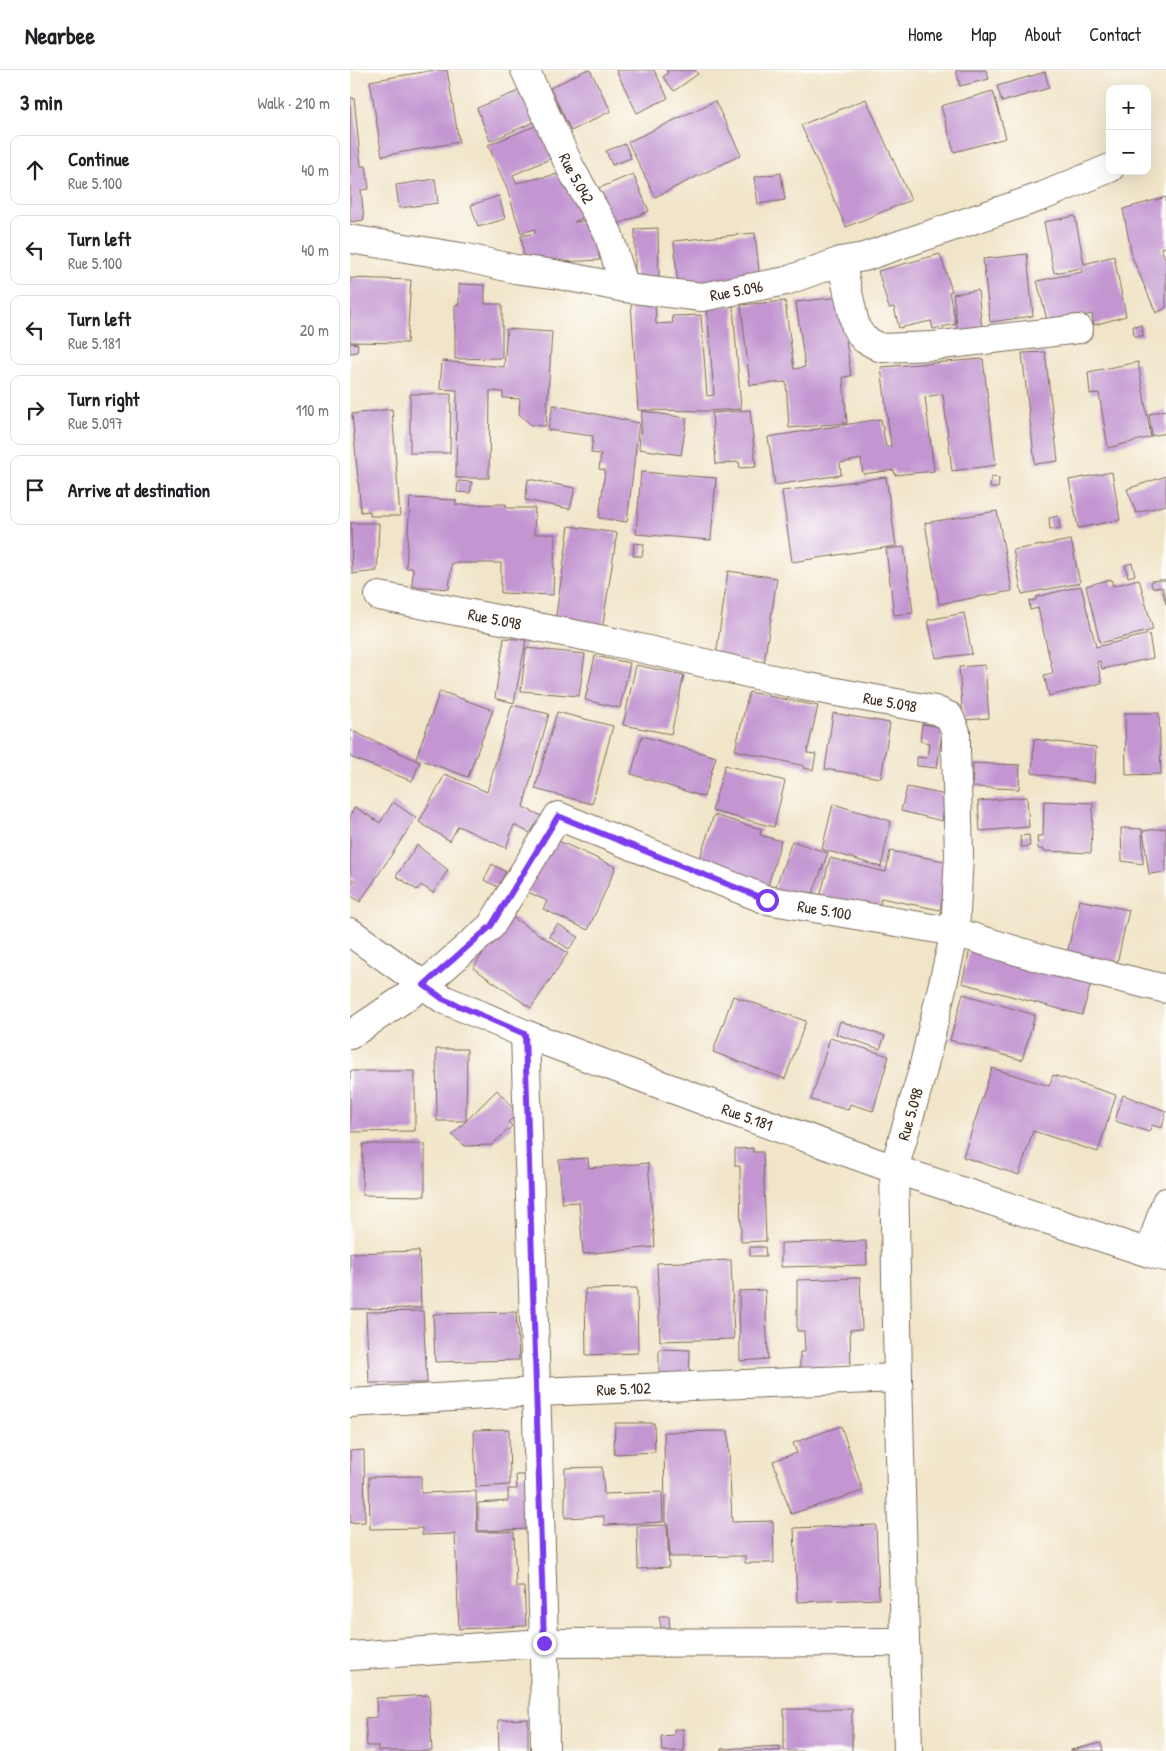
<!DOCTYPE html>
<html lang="en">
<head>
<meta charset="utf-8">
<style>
	body { margin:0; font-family:"Patrick Hand",sans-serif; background:#f2f2f2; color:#202124 }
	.controls { position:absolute; right:15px; top:15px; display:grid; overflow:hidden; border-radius:10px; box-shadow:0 5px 20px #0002 }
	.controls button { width:45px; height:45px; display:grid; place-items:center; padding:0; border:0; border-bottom:1px solid #e0e0e0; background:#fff; color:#202124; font:25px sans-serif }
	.stop { position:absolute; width:15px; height:15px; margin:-11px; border:4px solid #7c3aed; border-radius:50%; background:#fff }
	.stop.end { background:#7c3aed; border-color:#fff; box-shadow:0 1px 5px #0008 }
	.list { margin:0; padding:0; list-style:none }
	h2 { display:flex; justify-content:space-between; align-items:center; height:65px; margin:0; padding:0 20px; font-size:21px }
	h2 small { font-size:16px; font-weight:400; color:#757577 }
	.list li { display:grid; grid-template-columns:32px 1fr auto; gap:15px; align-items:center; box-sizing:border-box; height:70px; margin:0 10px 10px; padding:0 10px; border:1px solid #e0e0e0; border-radius:10px }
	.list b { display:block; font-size:19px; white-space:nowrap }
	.list p { margin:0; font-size:16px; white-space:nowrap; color:#757577 }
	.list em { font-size:16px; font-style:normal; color:#757577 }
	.icon { flex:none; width:28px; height:28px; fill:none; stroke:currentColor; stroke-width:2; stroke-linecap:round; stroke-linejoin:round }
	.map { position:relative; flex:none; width:816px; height:1681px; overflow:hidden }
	header { display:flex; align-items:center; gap:30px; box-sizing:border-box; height:70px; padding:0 25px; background:#fff; border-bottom:1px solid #e0e0e0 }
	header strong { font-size:24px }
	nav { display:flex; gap:28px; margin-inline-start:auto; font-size:18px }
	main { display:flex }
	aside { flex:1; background:#fff }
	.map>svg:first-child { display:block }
	.building { fill:#c396d2 }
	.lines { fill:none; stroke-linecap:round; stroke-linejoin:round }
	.street-casing { stroke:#7b6b5a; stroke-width:30 }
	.street { stroke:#fff; stroke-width:28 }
	.route { stroke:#7c3aed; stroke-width:6 }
	.labels { text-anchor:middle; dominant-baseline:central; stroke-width:4; stroke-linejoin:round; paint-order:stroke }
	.street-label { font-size:16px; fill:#3b2a1e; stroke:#fdfcf7 }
</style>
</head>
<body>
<header>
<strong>Nearbee</strong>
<nav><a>Home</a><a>Map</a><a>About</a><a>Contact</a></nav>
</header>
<main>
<aside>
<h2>3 min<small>Walk · 210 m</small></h2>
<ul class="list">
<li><svg class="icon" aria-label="ahead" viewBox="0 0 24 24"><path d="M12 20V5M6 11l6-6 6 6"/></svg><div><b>Continue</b><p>Rue 5.100</p></div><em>40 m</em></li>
<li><svg class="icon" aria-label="left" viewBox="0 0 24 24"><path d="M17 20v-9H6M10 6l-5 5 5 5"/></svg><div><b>Turn left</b><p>Rue 5.100</p></div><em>40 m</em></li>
<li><svg class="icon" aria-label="left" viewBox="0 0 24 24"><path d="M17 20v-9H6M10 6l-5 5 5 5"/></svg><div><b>Turn left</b><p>Rue 5.181</p></div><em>20 m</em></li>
<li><svg class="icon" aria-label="right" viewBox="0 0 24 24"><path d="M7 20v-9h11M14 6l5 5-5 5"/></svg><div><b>Turn right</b><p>Rue 5.097</p></div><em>110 m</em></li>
<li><svg class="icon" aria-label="arrive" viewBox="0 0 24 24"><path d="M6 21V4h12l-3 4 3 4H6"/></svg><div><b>Arrive at destination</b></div></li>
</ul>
</aside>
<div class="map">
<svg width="816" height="1681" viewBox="0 0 816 1681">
	<rect width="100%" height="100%" fill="#fdfcf7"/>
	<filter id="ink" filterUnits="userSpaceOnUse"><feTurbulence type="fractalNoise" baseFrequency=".02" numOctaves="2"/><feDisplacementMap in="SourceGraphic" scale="10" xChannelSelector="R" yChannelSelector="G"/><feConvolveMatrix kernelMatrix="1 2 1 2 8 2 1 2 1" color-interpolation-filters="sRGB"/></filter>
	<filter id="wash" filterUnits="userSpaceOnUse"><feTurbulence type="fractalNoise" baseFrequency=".0096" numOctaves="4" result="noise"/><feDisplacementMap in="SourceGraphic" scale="20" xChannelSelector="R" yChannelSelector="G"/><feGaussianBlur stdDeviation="1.12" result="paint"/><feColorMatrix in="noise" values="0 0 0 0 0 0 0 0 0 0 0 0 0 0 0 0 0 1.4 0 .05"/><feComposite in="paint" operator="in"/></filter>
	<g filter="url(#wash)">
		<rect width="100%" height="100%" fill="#f1e5c9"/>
		<g id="blocks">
			<path class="building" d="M85 0H97L109 72 32 86 20 11Z
				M236 0H240L261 41 221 61 200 18Z
				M266 0H304L318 28 287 43Z
				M316 0H345L348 4 324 21 313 7 318 3Z
				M606 0H636L639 9 610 16Z
				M695 2 699 18 652 32 647 16Z
				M176 18 191 49 140 71 127 38Z
				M643 21 656 68 604 82 591 36Z
				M0 28H4L11 96H16L19 119 11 120 14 150 0 152Z
				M516 29 561 130 496 157 451 55Z
				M365 31 391 85 305 127 278 72Z
				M195 52 209 85 163 105 166 113 218 102 234 147 224 152 243 150 250 190 175 194 171 166 185 163V159L171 163 156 116 138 75Z
				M275 74 281 88 262 95 256 81Z
				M431 103 435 130 408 134 404 107Z
				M283 104 299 141 264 156 247 119Z
				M85 109 88 133 49 138 46 115Z
				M149 126 155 149 128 157 121 135Z
				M816 127V177L811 178 816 191V238L806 243 782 187 773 139Z
				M725 146 734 194 764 186 776 246 744 255 742 244 698 254 687 211 732 202 731 198 704 203 694 152Z
				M308 158 309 209 285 210V159Z
				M405 163 410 210 328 218 324 171Z
				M590 184 602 221 599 222 606 254 583 259 581 251 549 258 544 237 539 238 528 201Z
				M677 184 683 246 640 252 633 189Z
				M0 208 61 210 57 273 0 272Z
				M109 214 135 215V234H152V288L105 289V235H109Z
				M628 220 632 259 608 263 603 224Z
				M490 227 501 306 493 307 497 353 439 358 436 312 400 315 391 235 435 231 444 299 455 297 446 232Z
				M305 231 306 254 323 253 322 246 351 245 357 326 364 325 357 237 383 236 391 339 358 341 288 340 281 232Z
				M792 255 793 266H784L783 256Z
				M157 259 202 262 196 356 181 355 169 344 170 329 153 328V322L140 321 139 408H106L107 320 90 319 92 291 154 297Z
				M0 273 8 274 7 282 0 283Z
				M695 282 708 391 685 394 672 283Z
				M633 289 646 395 602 401 593 324 575 327 584 401 545 405 544 400 513 404 511 389 490 393 491 405 425 415 418 367 531 349 536 377 541 376 531 297Z
				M788 292 801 367 758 378 749 323 740 324 738 302Z
				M60 324H101L100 383H60Z
				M203 335 289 353 277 452 249 448 255 400 249 399 251 384 241 383 243 366 198 360Z
				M42 339 50 446H20V441L11 442 2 344Z
				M400 340 406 397 390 398 389 392 366 394 362 343Z
				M816 340V363L802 366 799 344Z
				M292 341 337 348 331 385 289 379Z
				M291 402 366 408 361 470 286 464Z
				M762 402 770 450 728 458 719 410Z
				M816 406V435L786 443 777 419Z
				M536 407 546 476 442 492 432 421Z
				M641 407 649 408 648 418H640Z
				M178 409 225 418 220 439 175 430Z
				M108 411 122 412 120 423 107 422Z
				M60 428 106 430V435L156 434V438H185L184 464H205L203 525 151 523V493H102L99 519 62 516 63 498H56Z
				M647 441 662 521 589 534 575 453Z
				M708 446 710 459 700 460 699 448Z
				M1 453H29L27 501 2 504Z
				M219 456 267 463 252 560 205 552Z
				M721 470 730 513 672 524 663 480Z
				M284 473 294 474 292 486H283Z
				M554 477 563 543 544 545 536 479Z
				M782 493 785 505 778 507 775 495Z
				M378 501 427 508 414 593 366 586Z
				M761 509 763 516 789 509 803 560 750 573 736 516Z
				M810 510H816V534L812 517 802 518 801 511Z
				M731 516 746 577 799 564 803 588 752 599 750 591 747 592 752 613 699 626 694 605 703 603 688 538 680 540 679 531 686 530V527Z
				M614 543 622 584 586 588 578 550Z
				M154 568 176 570 164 633 145 628Z
				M176 578 235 584 229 626 171 621Z
				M245 586 280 593 270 638 235 630Z
				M286 595 334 605 321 664 273 655Z
				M635 595 639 648 613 650 609 597Z
				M90 621 143 640 118 707 66 688Z
				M399 622 468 636 457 683 466 684 463 700 453 698 454 696 385 680Z
				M162 635 199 644 173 737 192 746 182 764 164 755 156 778 108 756 100 771 69 752 95 704 137 722Z
				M207 642 263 656 242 734 185 719Z
				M483 643 540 653 531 708 475 699Z
				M775 643H809L811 704 776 705Z
				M572 654 593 657 587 698 567 696V687L577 688 579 673 570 671Z
				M0 660 70 692 62 711 0 687Z
				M292 666 366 687 354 727 281 704Z
				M684 669 746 677 744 713 682 703Z
				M623 693 670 695 669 719 622 717Z
				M375 695 435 711 424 757 362 741Z
				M557 717 596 725 592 751 551 741Z
				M677 727 679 757 630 761 628 731Z
				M694 731 743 733 741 783 693 781V779H688L687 766H693Z
				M43 732 66 748 10 832 0 825V816L4 810 0 808V745L5 737 30 753Z
				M483 734 541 751 531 797 472 779Z
				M364 745 411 759 410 765 431 771 418 816 348 793Z
				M771 758 792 759 793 794 772 791Z
				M816 758V802L799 804 793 761Z
				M679 765 680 776 671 777 670 766Z
				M202 768 266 797 238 860 193 839 197 831 178 822Z
				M442 771 478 783 459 834 424 822Z
				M67 775 98 800 83 823 71 815 67 820 46 806Z
				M540 781 600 792 590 840 531 828 528 845 468 835 480 788 536 802Z
				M142 794 156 802 148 817 134 810Z
				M729 830 779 840 767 893 717 884Z
				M159 845 218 883 181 938 123 898Z
				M208 854 228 867 219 879 199 866Z
				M621 875 743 907 732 945 612 913Z
				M613 924 685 945 672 990 600 970Z
				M383 926 456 951 435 1009 363 982Z
				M490 951 535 966 530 979 486 964Z
				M480 968 539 986 523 1041 500 1034 498 1040 461 1030Z
				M86 979H117L116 1051H87Z
				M642 998 699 1016 703 1005 766 1025 748 1082 683 1061 669 1105 613 1087Z
				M0 1001H65V1061L0 1062Z
				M147 1020 168 1044 158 1052 162 1056 142 1075 115 1076 102 1065Z
				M773 1025 816 1041 812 1058 802 1055 799 1062 765 1051Z
				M13 1074H75V1126L12 1125Z
				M403 1078V1082H413L416 1171 391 1172 390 1096H385V1079Z
				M238 1088 239 1098 298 1093 305 1177 233 1184 229 1132 212 1133 209 1090Z
				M516 1171 517 1195 431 1197V1173Z
				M400 1177H415L416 1186H400Z
				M69 1181 71 1238 0 1239V1183Z
				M381 1190 384 1269 310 1271 307 1193Z
				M510 1208 512 1259 500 1260 501 1296 450 1298V1282H455L454 1261H447V1210Z
				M287 1218 288 1283 236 1285 235 1219Z
				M415 1220 418 1289 390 1291 389 1221Z
				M73 1241 77 1313H19L16 1242Z
				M166 1242 169 1290 85 1292 83 1244Z
				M309 1279 340 1280 339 1312H309Z
				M265 1353H304L305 1382 264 1384Z
				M491 1356 513 1421 441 1444 423 1391 447 1383 443 1373Z
				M159 1359 160 1415 126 1417 124 1360Z
				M378 1361 382 1452 423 1451 424 1493H395V1486L320 1487 318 1453H315L314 1362Z
				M14 1380 15 1452 0 1453V1381Z
				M252 1397 254 1424 312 1422 313 1452 254 1455V1446L215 1448V1398Z
				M166 1405H176L180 1459 128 1461V1433L158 1431V1419H167Z
				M71 1406V1423L126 1421 127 1462H164L166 1517H174L176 1556 109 1559 105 1464 72 1465V1458L20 1459 19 1407Z
				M317 1455 319 1497 288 1499 287 1456Z
				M526 1455 529 1529 447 1532 444 1458Z
				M309 1546H319L320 1558H311Z
				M79 1625 82 1681H28V1676H17L15 1648 27 1647 26 1628Z
				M434 1639H502V1681H434Z
				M178 1649V1681H149L148 1650Z
				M324 1659H333L334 1681H312L311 1666 324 1665Z
				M751 1673 753 1681H721V1680Z
				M430 1676V1681H371V1679Z"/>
		</g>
	</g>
	<g filter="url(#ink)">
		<use href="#blocks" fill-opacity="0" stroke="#7b6b5a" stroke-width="1"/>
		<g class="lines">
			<defs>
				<g id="street">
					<path id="s1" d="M175 0 221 99 258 163 275 218"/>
					<path id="s2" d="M0 169 117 188 165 199 204 204 275 218 352 227 436 211 491 191 514 187 693 126 760 98"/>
					<path d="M491 191 506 258 514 269 531 278 583 276 729 259"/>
					<path id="s3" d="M29 526 264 572 453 616 585 640 599 646 606 662V681L609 784 605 862 572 1003 544 1099 548 1308 558 1681"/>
					<path id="s4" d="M0 862 93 929 175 964 373 1038 544 1099 799 1183 816 1187"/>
					<path d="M175 964 194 1573 195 1681"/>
					<path id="s5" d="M0 965 74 915 141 856 208 746 417 830 605 862 697 890 816 919"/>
					<path d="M799 1183 816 1132"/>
					<path id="s6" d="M0 1333 186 1322 548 1308"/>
					<path d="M0 1586 194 1573 555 1572"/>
				</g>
			</defs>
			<use href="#street" class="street-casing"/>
			<use href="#street" class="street"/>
		</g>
	</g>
	<g class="lines" filter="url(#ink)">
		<path class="route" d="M194 1573 175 964 93 929 74 915 141 856 208 746 417 830"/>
	</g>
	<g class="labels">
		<g class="street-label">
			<text stroke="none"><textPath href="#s1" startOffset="120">Rue 5.042</textPath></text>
			<text stroke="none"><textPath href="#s2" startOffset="392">Rue 5.096</textPath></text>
			<text stroke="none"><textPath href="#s3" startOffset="118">Rue 5.098</textPath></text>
			<text stroke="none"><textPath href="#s3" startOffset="522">Rue 5.098</textPath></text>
			<text stroke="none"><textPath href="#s5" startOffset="591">Rue 5.100</textPath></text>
			<text transform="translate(560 1044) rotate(-74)">Rue 5.098</text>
			<text stroke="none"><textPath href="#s4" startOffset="441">Rue 5.181</textPath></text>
			<text stroke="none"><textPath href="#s6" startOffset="274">Rue 5.102</textPath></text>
		</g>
	</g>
</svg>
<div class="controls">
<button>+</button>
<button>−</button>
</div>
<div class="stop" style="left:417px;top:830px"></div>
<div class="stop end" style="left:194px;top:1573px"></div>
</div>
</main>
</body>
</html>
